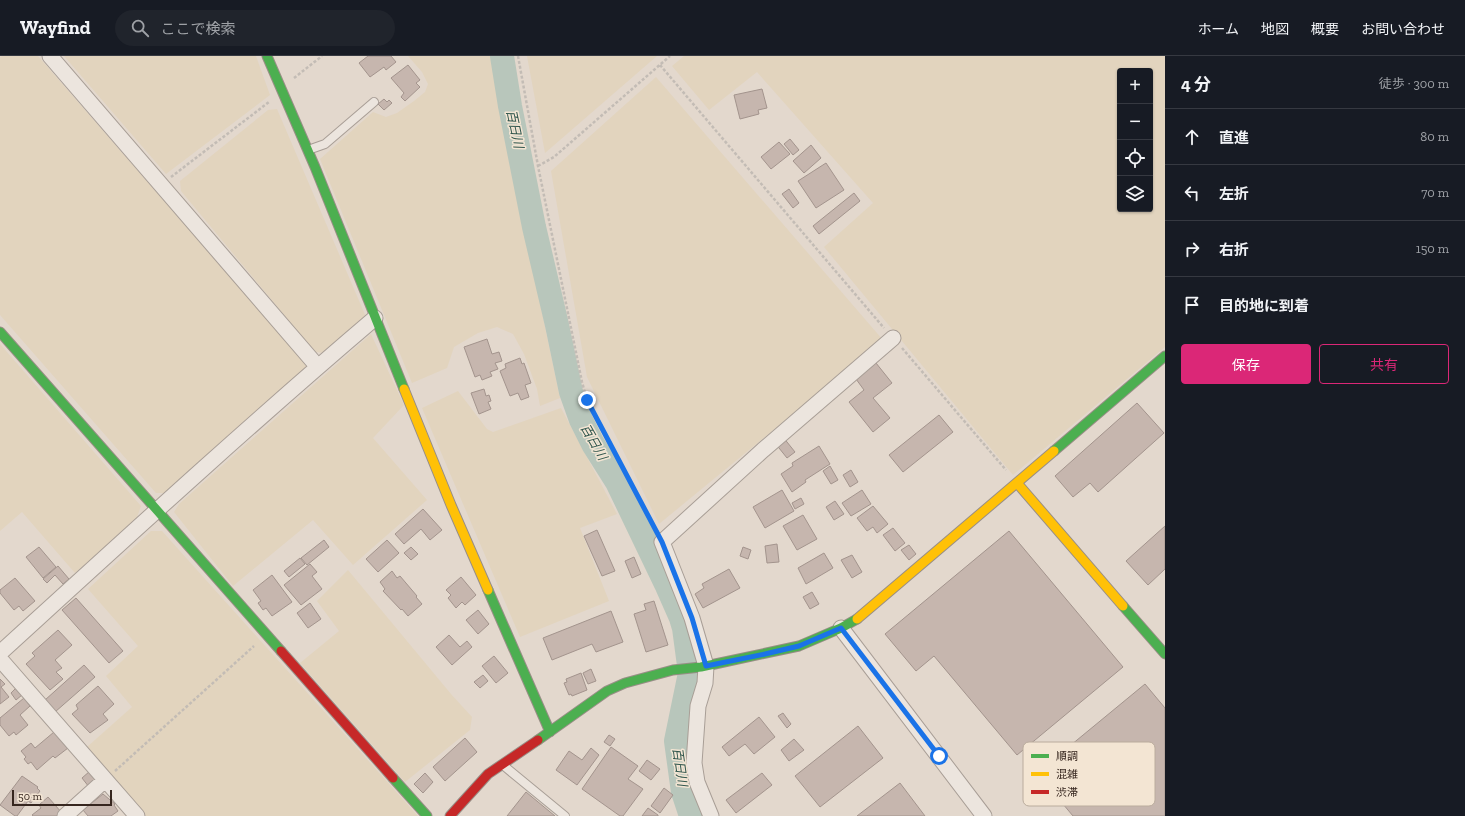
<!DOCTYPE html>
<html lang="ja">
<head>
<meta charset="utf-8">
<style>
	body { margin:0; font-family:"Zilla Slab","Noto Sans JP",serif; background:#20242c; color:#f1f3f6 }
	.controls { position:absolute; right:12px; top:12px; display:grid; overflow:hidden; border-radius:4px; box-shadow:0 1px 3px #0004 }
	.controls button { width:36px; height:36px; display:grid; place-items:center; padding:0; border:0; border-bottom:1px solid #363941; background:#171b24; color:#f1f3f6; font:20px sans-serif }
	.scale { position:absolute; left:12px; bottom:10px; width:100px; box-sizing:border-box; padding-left:4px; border:2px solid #36261f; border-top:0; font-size:11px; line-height:14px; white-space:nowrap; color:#36261f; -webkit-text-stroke:3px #f3e5d3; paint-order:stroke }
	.stop { position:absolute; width:12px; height:12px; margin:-9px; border:3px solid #1a73e8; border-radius:50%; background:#fff }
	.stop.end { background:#1a73e8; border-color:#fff; box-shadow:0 1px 4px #0008 }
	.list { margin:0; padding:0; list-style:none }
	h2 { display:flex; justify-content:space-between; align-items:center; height:52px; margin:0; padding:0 16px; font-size:17px }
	h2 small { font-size:13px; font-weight:400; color:#9ea1a6 }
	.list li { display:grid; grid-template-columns:26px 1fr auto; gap:12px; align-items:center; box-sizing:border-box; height:56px; padding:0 16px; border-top:1px solid #363941 }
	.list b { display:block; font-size:15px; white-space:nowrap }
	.list em { font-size:13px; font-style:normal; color:#9ea1a6 }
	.actions { display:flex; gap:8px; padding:12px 16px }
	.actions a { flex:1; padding:9px 0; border:1px solid #db2777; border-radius:4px; text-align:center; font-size:14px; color:#db2777 }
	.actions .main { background:#db2777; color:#fff }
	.icon { flex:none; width:22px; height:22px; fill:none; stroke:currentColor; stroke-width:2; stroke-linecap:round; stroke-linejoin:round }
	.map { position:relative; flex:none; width:1165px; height:760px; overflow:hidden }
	header { display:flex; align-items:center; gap:24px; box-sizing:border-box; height:56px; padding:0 20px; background:#171b24; border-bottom:1px solid #363941 }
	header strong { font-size:19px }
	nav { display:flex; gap:22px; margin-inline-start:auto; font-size:14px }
	.search { width:280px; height:36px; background:#20242c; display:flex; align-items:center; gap:10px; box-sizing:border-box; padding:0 14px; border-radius:22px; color:#9ea1a6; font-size:15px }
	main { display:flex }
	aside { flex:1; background:#171b24 }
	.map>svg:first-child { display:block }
	.farmland { fill:#e2d4be; fill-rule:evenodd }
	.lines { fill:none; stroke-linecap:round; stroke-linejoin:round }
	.river { stroke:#b8c6bb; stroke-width:24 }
	.building { fill:#c6b6ae; stroke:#a3948d }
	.lane-casing { stroke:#a89e96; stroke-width:10 }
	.street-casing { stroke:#a89e96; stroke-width:17 }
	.fast-casing { stroke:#988e86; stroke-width:11 }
	.slow-casing { stroke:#988e86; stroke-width:11 }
	.jam-casing { stroke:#988e86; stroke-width:11 }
	.path { stroke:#c3bcb5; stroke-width:2.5; stroke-dasharray:3 2; stroke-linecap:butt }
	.lane { stroke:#ece5de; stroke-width:8 }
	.street { stroke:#ece5de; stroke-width:15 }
	.fast { stroke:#4caf50; stroke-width:9 }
	.slow { stroke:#ffc107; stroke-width:9 }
	.jam { stroke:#c62828; stroke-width:9 }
	.route { stroke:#1a73e8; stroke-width:5 }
	.labels { text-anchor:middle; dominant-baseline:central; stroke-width:3; stroke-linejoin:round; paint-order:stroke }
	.water-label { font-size:13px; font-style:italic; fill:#2f554c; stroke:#f3e5d3 }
	.key { fill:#f3e5d3; stroke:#baac9d; stroke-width:1 }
	.key-label { font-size:11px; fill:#36261f }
</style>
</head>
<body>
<header>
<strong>Wayfind</strong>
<div class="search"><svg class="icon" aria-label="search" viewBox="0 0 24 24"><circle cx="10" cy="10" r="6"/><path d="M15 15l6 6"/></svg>ここで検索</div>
<nav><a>ホーム</a><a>地図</a><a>概要</a><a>お問い合わせ</a></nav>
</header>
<main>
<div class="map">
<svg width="1165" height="760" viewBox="0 0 1165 760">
	<rect width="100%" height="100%" fill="#e3d8cd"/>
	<path class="farmland" d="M2 0H38L305 307 307 314 166 437H156L0 259V1Z
		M64 0H256L270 39 166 118Z
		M408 0H493L532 209 560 342 540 350 537 333 524 298 513 278 497 271 478 277 454 291 447 312 412 327 320 103 373 56 386 61 397 57 414 45 425 36 428 28 422 16Z
		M527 0H657L545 97Z
		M684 0H1165V291L1013 419 824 191 873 147 757 16 709 54 672 10ZM1120 15H1150V153H1120Z
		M656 21 883 284 659 468 587 321 551 115Z
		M277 53 366 261 326 297 315 296 181 135 180 125 268 54Z
		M371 278 404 349 373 382 427 444 353 509 313 464 233 530 174 456 179 448Z
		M0 288 141 450 136 464 75 517 22 456 0 475Z
		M458 335 487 373 493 376 561 352 617 458 580 472 609 545 520 581 422 352Z
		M151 475H162L418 760H146L87 691 132 651 106 620 138 590 88 533Z
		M348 514 451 638 472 661 470 674 405 726 300 607 339 575 317 545Z"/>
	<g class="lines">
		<path class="river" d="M502 0 510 50 534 171 557 269 571 336 581 364 593 388 617 426 666 528 681 562 684 572 690 617 676 685 683 736 691 760"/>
	</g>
	<path class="building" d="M368 0H391L396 6 386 14 384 11 370 21 359 7Z
		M408 9 420 24 416 27 420 31 405 45 401 41 404 37 391 22Z
		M762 33 767 52 758 54 759 58 740 63 734 39Z
		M384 43 387 46 389 44 392 47 384 54 378 48Z
		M790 83 799 94 793 99 784 88Z
		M779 86 790 98 771 113 761 101Z
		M811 89 821 102 804 117 793 105Z
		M826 107 844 134 816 152 798 125Z
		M789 133 799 147 793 152 782 138Z
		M854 137 860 145 819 178 813 170Z
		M487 283 492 298 499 296 502 305 495 307 498 313 490 316 492 320 482 324 480 319 475 321 464 291Z
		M520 302 522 308 524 307 531 327 525 329 529 341 521 344 518 337 510 340 500 315 506 312 505 308Z
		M876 307 892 327 873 342 890 362 873 376 849 346 864 334 856 323Z
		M484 333 486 340 489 339 491 345 488 346 491 353 479 358 471 337Z
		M1137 347 1164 377 1098 436 1090 427 1073 441 1055 420Z
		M939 359 953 376 903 416 889 399Z
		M783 381 795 396 787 402 775 387Z
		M819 390 830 408 805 424 806 426 792 436 781 418 793 410 792 407Z
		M830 410 838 424 831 428 823 415Z
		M851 414 858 426 850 431 843 419Z
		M782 434 794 455 765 472 753 451Z
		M862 434 871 448 851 460 842 447Z
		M801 442 804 448 795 453 792 447Z
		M835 445 844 458 834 464 826 451Z
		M873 450 888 468 877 477 873 471 867 475 857 462Z
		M423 453 442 474 430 484 421 473 404 488 395 478Z
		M803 459 817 483 797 494 783 470Z
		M1165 470V513L1148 529 1126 505Z
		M893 472 905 487 895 495 883 479Z
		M597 474 615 515 602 520 584 480Z
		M1009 475 1123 611 1017 699 934 600 916 615 885 578Z
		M324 484 329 491 307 509 301 502Z
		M387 484 399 497 378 516 366 503Z
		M777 488 779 506 767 507 765 490Z
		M909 489 916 498 909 504 901 494Z
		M39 491 56 511 43 522 26 501Z
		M411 491 418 498 411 504 404 497Z
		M743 491 751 494 748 503 740 500Z
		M824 497 833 512 806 528 798 512Z
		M852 499 862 516 852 522 841 504Z
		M634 501 641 518 632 522 625 505Z
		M300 502 305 508 289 521 284 515Z
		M310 508 317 516 312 520 322 533 301 549 284 529Z
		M58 510 69 523 63 528 55 519 47 527 43 523Z
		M729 513 740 532 703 552 695 538 704 532 702 528Z
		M392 515 397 522 400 520 417 540 416 541 422 548 408 560 402 553 401 554 383 535 385 533 380 526Z
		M272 519 292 546 272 560 266 552 263 554 258 547 261 545 253 534Z
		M461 521 476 539 465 549 462 546 456 552 448 542 451 539 446 534Z
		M15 522 35 545 23 555 19 550 14 554 0 537V534Z
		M812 536 819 548 810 553 803 541Z
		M76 542 123 595 109 607 62 554Z
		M654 545 668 589 646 596 634 558 646 554 644 548Z
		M310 547 321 563 308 572 297 557Z
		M478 554 489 568 478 578 466 564Z
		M611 555 623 586 596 596 592 588 552 604 543 582Z
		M58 574 72 589 55 604 62 612 56 616 63 623 50 634 26 608 35 600 32 597Z
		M449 579 460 591 467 585 472 591 452 609 436 591Z
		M494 600 508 617 496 627 482 610Z
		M84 609 95 621 55 656 45 644Z
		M591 613 596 625 588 628 583 617Z
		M581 617 587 634 572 640 571 638 569 639 564 627 567 626 566 623Z
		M483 619 488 625 480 632 474 626Z
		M0 623 5 628 1 631 9 641 0 648Z
		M1145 628 1165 652V760H1073L1037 717Z
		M98 630 114 648 103 658 108 664 90 677 72 658 78 653 76 649Z
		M16 632 22 639 16 644 11 637Z
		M24 642 30 650 20 659 28 669 16 679 14 676 9 680 0 669V662Z
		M783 657 791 668 787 672 778 660Z
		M759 661 775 681 754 698 745 688 729 700 722 691Z
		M858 670 883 702 820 751 795 720Z
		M54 676 68 692 55 702 53 700 37 714 31 706 28 708 24 703 26 701 21 695 31 687 35 692Z
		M609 679 615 683 610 690 604 686Z
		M465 682 477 696 445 725 433 711Z
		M794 683 804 694 789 705 781 694Z
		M611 691 638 710 628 723 643 733 623 760H620L582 733Z
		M591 692 599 699 577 729 556 714 569 695 582 704Z
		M647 704 660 713 651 724 639 715Z
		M90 715 97 724 89 731 82 722Z
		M425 717 433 726 423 737 414 728Z
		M762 717 772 729 736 757 726 744Z
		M22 720 38 731 37 732 40 735 31 747 28 745 17 760H15L0 749Z
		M900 727 925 760H857Z
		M664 732 673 739 660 757 651 750Z
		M526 736 555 760H507Z
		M103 738 115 748 114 749 118 755 111 760H88L83 754Z
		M48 741 62 757 58 760H33L32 759 41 752 39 749Z
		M648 752 658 759V760H642Z"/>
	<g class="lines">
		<defs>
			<path id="lane" d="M308 94 325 88 374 46
				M504 710 565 760"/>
			<path id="street" d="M50 0 318 311
				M841 572 984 760
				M0 597C124 484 247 371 375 262
				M0 603 137 760
				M65 760 105 724
				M711 760 697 726 694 707 698 650 705 627 706 610 692 562 662 486 763 394 893 282"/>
			<path id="fast" d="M267 0 315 111 404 333
				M0 276 281 595
				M1054 395 1165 300
				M488 534 550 676
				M1123 550 1165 598
				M538 684 607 635 625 627 673 614 701 611 799 590 841 572 857 563
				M393 722 427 760"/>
			<path id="slow" d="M404 333 451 449 488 534
				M1017 427 1123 550
				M857 563 1054 395"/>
			<path id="jam" d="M281 595 393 722
				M450 760 488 718 538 684"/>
		</defs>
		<use href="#lane" class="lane-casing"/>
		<use href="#street" class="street-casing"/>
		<use href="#fast" class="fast-casing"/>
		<use href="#slow" class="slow-casing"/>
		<use href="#jam" class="jam-casing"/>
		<path class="path" d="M518 0 538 110 582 326 587 344 656 474
			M660 9 884 272
			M294 22 322 0
			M538 110 554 101 670 0
			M171 121 269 46
			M902 292 1006 414
			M115 715 254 590"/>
		<use href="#lane" class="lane"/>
		<use href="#street" class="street"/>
		<use href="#fast" class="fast"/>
		<use href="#slow" class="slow"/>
		<use href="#jam" class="jam"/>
	</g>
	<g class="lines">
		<path class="route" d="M587 344 662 486 692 562 706 610 765 598 799 590 841 572 939 700"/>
	</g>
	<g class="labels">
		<g class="water-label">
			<text transform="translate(515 73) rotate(78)">百日川</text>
			<text transform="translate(594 386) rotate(60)">百日川</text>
			<text transform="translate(680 711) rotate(82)">百日川</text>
		</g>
	</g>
	<rect x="1023" y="686" width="132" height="64" rx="6" class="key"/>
	<rect x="1031" y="698" width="18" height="4" fill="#4caf50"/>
	<rect x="1031" y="716" width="18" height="4" fill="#ffc107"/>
	<rect x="1031" y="734" width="18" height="4" fill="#c62828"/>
	<g class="key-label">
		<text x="1056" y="704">順調</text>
		<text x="1056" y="722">混雑</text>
		<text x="1056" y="740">渋滞</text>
	</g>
</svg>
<div class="controls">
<button>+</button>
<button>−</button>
<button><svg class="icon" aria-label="locate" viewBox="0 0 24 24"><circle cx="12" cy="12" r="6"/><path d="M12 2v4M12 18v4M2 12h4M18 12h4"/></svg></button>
<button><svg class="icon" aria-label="layers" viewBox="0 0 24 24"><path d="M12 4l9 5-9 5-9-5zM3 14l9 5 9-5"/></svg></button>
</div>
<div class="scale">50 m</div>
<div class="stop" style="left:939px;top:700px"></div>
<div class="stop end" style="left:587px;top:344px"></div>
</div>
<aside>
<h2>4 分<small>徒歩 · 300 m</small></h2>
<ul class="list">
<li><svg class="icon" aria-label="ahead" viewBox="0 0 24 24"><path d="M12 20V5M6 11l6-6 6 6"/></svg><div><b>直進</b></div><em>80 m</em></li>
<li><svg class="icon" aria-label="left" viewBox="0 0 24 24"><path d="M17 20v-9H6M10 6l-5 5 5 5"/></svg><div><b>左折</b></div><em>70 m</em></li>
<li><svg class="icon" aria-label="right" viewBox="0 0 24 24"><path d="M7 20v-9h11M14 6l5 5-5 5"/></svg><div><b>右折</b></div><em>150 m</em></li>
<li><svg class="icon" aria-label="arrive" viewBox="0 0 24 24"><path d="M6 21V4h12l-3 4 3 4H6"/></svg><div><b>目的地に到着</b></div></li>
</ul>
<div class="actions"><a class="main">保存</a><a>共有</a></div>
</aside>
</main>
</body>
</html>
